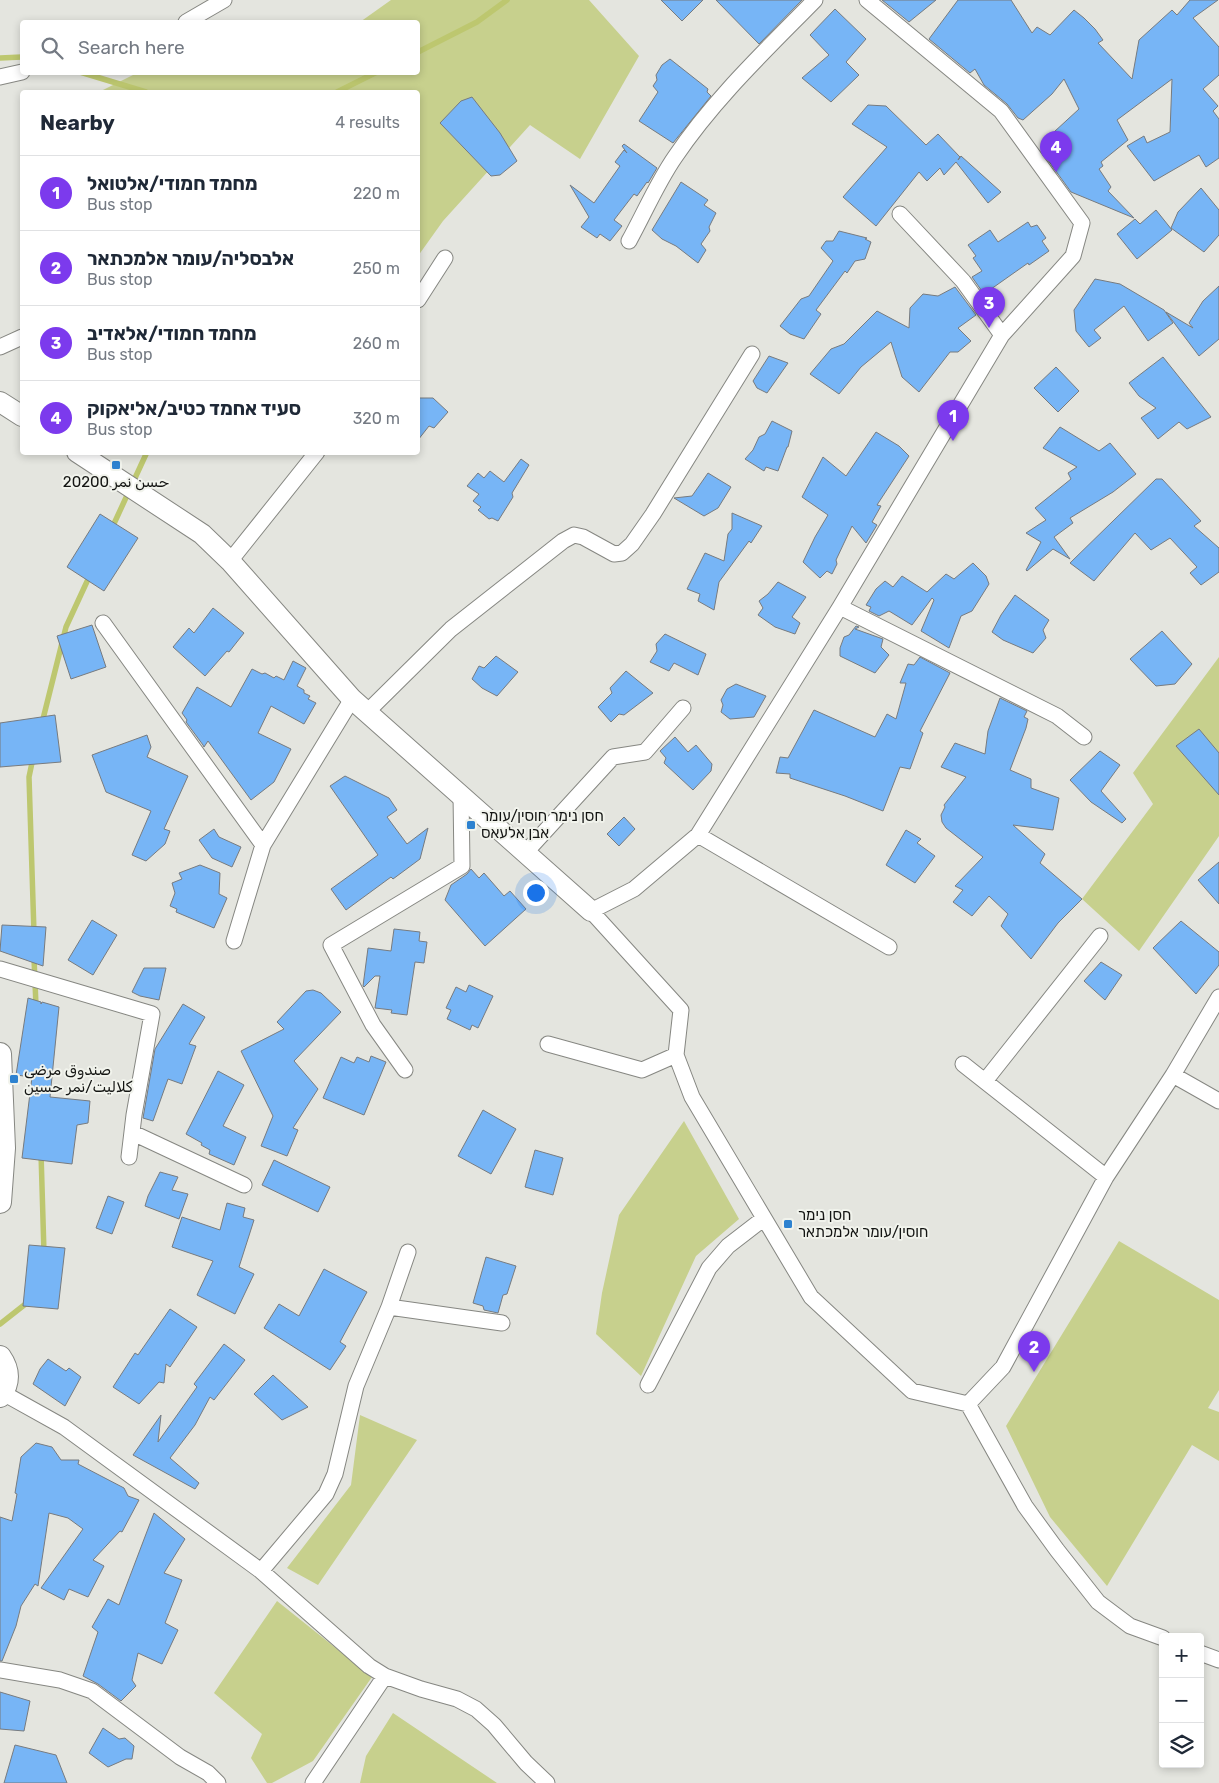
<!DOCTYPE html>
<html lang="en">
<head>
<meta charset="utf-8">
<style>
	body { margin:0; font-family:Rubik,"Noto Sans Arabic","Noto Sans Hebrew",sans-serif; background:#f2f2f3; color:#1f2937 }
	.controls { position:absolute; right:15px; bottom:15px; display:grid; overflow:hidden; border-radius:5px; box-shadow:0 2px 8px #0003 }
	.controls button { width:45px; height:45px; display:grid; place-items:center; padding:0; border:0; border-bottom:1px solid #e0e1e3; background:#fff; color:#1f2937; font:25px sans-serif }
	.you { position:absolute; left:535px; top:892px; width:18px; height:18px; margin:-12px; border:4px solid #fff; border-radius:50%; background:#1a73e8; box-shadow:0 0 0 8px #1a73e833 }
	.badge { display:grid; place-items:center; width:32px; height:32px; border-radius:50%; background:#7c3aed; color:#fff; font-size:16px; font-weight:700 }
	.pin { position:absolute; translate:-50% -41px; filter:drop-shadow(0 1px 2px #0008) }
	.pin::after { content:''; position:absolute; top:26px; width:18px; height:15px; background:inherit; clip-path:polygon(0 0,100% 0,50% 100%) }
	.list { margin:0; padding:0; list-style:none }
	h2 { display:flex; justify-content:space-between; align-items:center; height:65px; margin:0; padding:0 20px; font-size:21px }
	h2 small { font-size:16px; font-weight:400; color:#747a83 }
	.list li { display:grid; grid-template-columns:32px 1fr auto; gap:15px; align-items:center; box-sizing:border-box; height:75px; padding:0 20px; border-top:1px solid #e0e1e3 }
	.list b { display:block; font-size:19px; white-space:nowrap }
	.list p { margin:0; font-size:16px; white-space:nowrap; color:#747a83 }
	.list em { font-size:16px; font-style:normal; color:#747a83 }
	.icon { flex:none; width:28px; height:28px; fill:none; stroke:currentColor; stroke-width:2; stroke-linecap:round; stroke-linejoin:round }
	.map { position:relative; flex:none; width:1219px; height:1783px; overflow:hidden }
	.search { position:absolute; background:#fff; box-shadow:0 2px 8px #0003; left:20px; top:20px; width:400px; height:55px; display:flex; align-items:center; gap:12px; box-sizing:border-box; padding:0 18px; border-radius:5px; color:#747a83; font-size:19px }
	.panel { position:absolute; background:#fff; box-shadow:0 2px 8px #0003; left:20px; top:90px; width:400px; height:365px; border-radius:5px }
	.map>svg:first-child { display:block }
	.green { fill:#c7d08d }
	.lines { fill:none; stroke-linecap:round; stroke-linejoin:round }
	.stream { stroke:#bdc76f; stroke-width:5.5 }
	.building { fill:#77b5f6; stroke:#777b7f }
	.minor-casing { stroke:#868782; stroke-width:17 }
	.tertiary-casing { stroke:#868782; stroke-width:22 }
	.secondary-casing { stroke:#868782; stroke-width:24 }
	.minor { stroke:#fff; stroke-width:15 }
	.tertiary { stroke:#fff; stroke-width:20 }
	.secondary { stroke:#fff; stroke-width:22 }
	.poi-dot { fill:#2d82d0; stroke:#f1f3ec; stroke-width:2 }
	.labels { text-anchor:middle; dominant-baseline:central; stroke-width:4; stroke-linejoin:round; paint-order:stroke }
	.poi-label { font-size:15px; fill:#141513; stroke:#f1f3ec; text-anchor:start }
</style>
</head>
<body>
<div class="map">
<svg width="1219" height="1783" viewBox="0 0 1219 1783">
	<rect width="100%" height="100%" fill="#e4e5df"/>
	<path class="green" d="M391 0H589L639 56 580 159 530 125 443 221 418 256V92H99L137 73 251 72 253 75 258 72H418V22H360Z
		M1219 657V836L1139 951 1082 899 1153 804 1133 773Z
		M684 1121 739 1219 696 1256 641 1376 596 1334 602 1293 619 1215Z
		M1119 1241 1219 1300V1390L1208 1408 1219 1412V1461L1192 1445 1107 1586 1050 1517 1006 1426Z
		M360 1415 417 1440 318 1585 287 1568 351 1485Z
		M277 1601 372 1677 313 1761 272 1783H267L251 1758 262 1734 214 1693Z
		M393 1713 497 1783H360L366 1756Z"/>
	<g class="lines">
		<path class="stream" d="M418 52 477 22 507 0
			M0 58 22 57
			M80 72 146 92
			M337 92 377 72
			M112 528 147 452
			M42 723 66 627 90 575
			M33 758 29 777 34 933
			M34 958 36 1006
			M41 1153 44 1253
			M0 1324 28 1302"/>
	</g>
	<path class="building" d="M661 0H703L682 21Z
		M716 0H802L759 44Z
		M882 0H936L909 22Z
		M958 0H1011L1032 33 1037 27 1050 35 1074 10 1084 18 1095 29 1103 40 1098 43 1132 79 1139 40 1172 10 1177 15 1190 0H1218L1193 18 1219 47V75L1203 89 1218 106 1213 111 1219 119V158L1206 167 1199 155 1154 181 1127 146 1144 136 1147 143 1170 132 1172 79 1117 120 1128 140 1101 162 1103 166 1099 169 1111 187 1108 191 1134 218 1071 192 1045 156 1047 150 1042 143 1079 109 1064 79 1052 94 1023 120 1018 118 1007 104 984 85 975 69 970 73 929 39Z
		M835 9 866 39 846 62 859 75 831 102 802 78 829 55 810 35Z
		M670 59 708 89 707 92 711 96 673 143 639 121 658 92 653 86 657 80 656 75 662 65Z
		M472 97 500 133 517 161 500 175 491 176 440 123 461 101Z
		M868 105 886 106 926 145 938 134 960 157 958 160 961 156 1001 192 988 203 956 162 944 175 940 168 927 181 919 172 876 226 843 197 887 147 852 124Z
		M624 144 657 168 648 183 647 182 637 196 634 194 614 220 622 226 610 241 600 234 597 238 581 227 589 217 570 185 594 203 620 166 615 162 624 150 627 153 622 146Z
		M681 182 708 200 704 205 716 213 709 227 710 231 701 244 706 250 698 263 676 246 662 239 652 230Z
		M1201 188 1219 210V235L1204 252 1171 228 1178 212Z
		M1156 210 1172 230 1137 259 1117 234 1135 219 1140 224Z
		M1028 222 1031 227 1037 225 1046 238 1042 241 1049 251 1029 265 1028 263 984 294 972 277 982 271 973 258 976 256 968 245 990 230 998 242Z
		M839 231 867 238 865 239 871 242 865 259 855 261 847 273 845 271 816 310 821 314 804 339 790 334 780 326 801 299 809 296 833 261 821 248 826 241H833Z
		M1095 279 1120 284 1164 310 1173 323 1148 341 1124 306 1094 330 1101 338 1089 347 1076 331 1074 310Z
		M1219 286V339L1199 356 1166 312 1193 328 1189 323 1203 301Z
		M955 287 976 315 958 328 971 341 958 352H950L919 392 902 377 891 342 861 367 839 394 810 374 831 349 844 344 877 311 909 328 910 308 923 294 938 296Z
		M769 356 788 363 767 393 757 388 753 381Z
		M1163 357 1211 417 1187 429 1179 422 1158 439 1141 418 1156 408 1139 396 1129 383Z
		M1056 367 1079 391 1058 412 1034 388Z
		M418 398H433L448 412 434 428 429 426 418 440Z
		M772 421 792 431 788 447H787L778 471 766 467 764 471 745 459 753 450 759 437 765 434Z
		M1060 427 1099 451 1110 443 1136 474 1113 492 1070 518 1073 523 1054 537 1070 559 1053 549 1027 571 1026 570 1041 542 1026 533 1046 520 1035 508 1071 479 1068 473 1077 467 1043 448Z
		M876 432 899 446 909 456 877 505 881 506 872 522 877 525 866 543 852 526 836 560 837 564 832 574 827 571 820 578 803 562 815 537 828 515 802 497 823 457 846 476Z
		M521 459 529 465 512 493 513 497 498 521 492 518 489 519 478 510 481 507 473 501 479 494 467 486 478 473 484 478 490 471 504 482Z
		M708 473 731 487 718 508 704 516 674 498 692 496Z
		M1156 479H1162L1201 521 1194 526 1219 548V572L1201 585 1190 573 1197 567 1170 538 1151 550 1135 533 1094 581 1070 563Z
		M732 513 762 526 751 543 749 541 719 582 714 610 698 601 700 594 687 589 705 553 724 561 728 534 732 529Z
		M100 514 138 538 104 591 67 567Z
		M973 563 986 576 989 584 972 611 961 616 949 648 921 631 934 600 932 598 912 625 889 611 879 616 869 611 871 607 866 605 876 589 885 581 893 587 902 576 927 592 946 574 954 579Z
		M778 582 806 597 792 617 800 623 795 634 775 627 758 615 763 608 759 601 768 594Z
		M1015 595 1049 620 1043 630 1046 638 1033 653 1003 640 992 632 1001 615Z
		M213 608 244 633 229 652 227 651 205 676 173 647 189 628 194 633Z
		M92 625 106 667 71 679 57 636Z
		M856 626 859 627 855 629 883 639 881 647 889 655 875 673 840 656V648L844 637 849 635Z
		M1162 631 1192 664 1175 684 1156 686 1130 659Z
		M665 634 706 654 698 675 674 663 669 671 650 662 657 651 656 644Z
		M496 656 518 672 497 696 482 688 472 679 479 666 484 668Z
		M920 657 950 673 920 731 923 733 910 769 900 767 883 811 845 796 790 778V774L776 773 780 757 788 758 814 710 875 737 887 714 896 719 906 683H900L908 664 914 665Z
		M293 661 306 668 297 686 304 690V693L310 696 308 699 316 703 304 724 271 706 258 733 291 749 274 782 251 800 208 741 204 747 203 745 186 722 187 720 182 713 197 687 231 707 252 669 262 674 265 673 274 678 276 676 284 680Z
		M626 671 653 693 624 715 619 714 611 722 598 707 612 693 610 688Z
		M736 684 766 696 754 717 730 719 721 712 723 705 721 700 727 689Z
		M1000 698 1027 711 1024 717 1028 719 1026 728 1010 770 1031 779V788L1059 798 1053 830 1013 825 1045 854 1040 863 1082 899 1058 923 1031 959 1001 926 1008 914 989 896 972 916 953 902 963 890 955 886 983 857 946 828 942 822 941 815 945 807 944 805 966 777 941 767 955 743 985 754 988 731Z
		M55 715 61 762 0 767V723Z
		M1199 729 1219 753V795L1176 746Z
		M147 735 151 747 147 757 188 776 164 829 170 831 165 844 146 861 132 855 151 811 106 792 92 755Z
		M675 737 688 752 696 745 712 764 711 771 693 790 664 763 666 758 660 751Z
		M1100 751 1120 765 1101 791 1126 819 1122 823 1091 802 1070 780Z
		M345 776 389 798 397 810 387 817 407 844 428 828 420 859 393 879 391 877 346 910 331 889 378 855 330 786Z
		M624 817 635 829 619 846 607 834Z
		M214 829 219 837 241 847 232 867 212 858 199 840Z
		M906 830 921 839 917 843 935 856 915 883 886 865Z
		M1219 862V904L1198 880Z
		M200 865 220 873 219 894 227 898 214 928 176 912 177 909 170 906 175 893 172 883 182 879 179 873Z
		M471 869 479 878 484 873 504 896 510 891 526 909 485 946 445 900 451 885 467 874Z
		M92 920 117 935 93 975 68 960Z
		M1181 921 1219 952V965L1196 994 1153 948Z
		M2 925 46 927 43 966 0 951Z
		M394 929 420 932 419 941 427 942 424 963 415 962 407 1015 391 1013 392 1010 375 1008 380 976H375L364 987 363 986 368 948 391 951Z
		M1101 962 1122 975 1105 1000 1084 981Z
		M144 968H166L159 1000 140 996 132 992Z
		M469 985 493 996 478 1028 472 1025 470 1030 447 1019 451 1010 446 1008 456 987 466 992Z
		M313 990 321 993 341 1012 294 1061 318 1089 293 1128 298 1130 287 1156 261 1146 273 1116 241 1051 284 1029 277 1022 306 991Z
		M28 998 41 1002V1004L42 1002 59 1007 50 1097 90 1101 88 1123 77 1125 72 1164 22 1158 32 1077 16 1075Z
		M183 1004 205 1017 189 1044 196 1046 182 1084 168 1079 153 1121 143 1118 155 1049Z
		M371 1056 386 1062 364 1115 323 1098 341 1057 354 1063 357 1057 369 1062Z
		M218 1071 244 1085 223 1126 246 1137 234 1165 209 1154 210 1150 201 1145 202 1143 186 1134Z
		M483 1110 516 1129 491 1174 458 1156Z
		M535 1150 563 1158 553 1195 525 1187Z
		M274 1160 330 1187 318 1212 262 1185Z
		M160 1172 178 1177 172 1190 188 1194 179 1219 145 1206 148 1196Z
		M108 1196 124 1202 112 1234 96 1228Z
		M227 1203 245 1208 243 1217 254 1220 239 1267 254 1274 235 1314 197 1295 213 1261 172 1247 182 1217 220 1230Z
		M29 1245 65 1248 58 1309 23 1306Z
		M486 1257 516 1266 507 1294 503 1295 498 1313 484 1310 483 1306 473 1303Z
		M324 1269 367 1292 340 1342 346 1346 330 1370 264 1328 279 1304 299 1316Z
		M170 1309 197 1327 170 1367 166 1364 164 1383 159 1382 139 1404 113 1387 135 1353 138 1355Z
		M224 1344 245 1360 214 1400 210 1397 195 1425 170 1458 199 1483 195 1489 133 1455 161 1415 158 1442 197 1387 194 1384Z
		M48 1359 66 1371 69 1368 81 1377 65 1406 33 1384 40 1369Z
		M273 1375 308 1407 282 1420 254 1394Z
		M36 1443 52 1447 61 1460H79L78 1464 124 1488 128 1496 139 1500 122 1532 120 1531 93 1560 104 1566 88 1597 69 1589 64 1600 41 1588 83 1529 68 1518 49 1513 38 1586 35 1584 21 1606 16 1626 2 1661H0V1517L12 1521 17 1494 15 1493 21 1457Z
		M154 1513 185 1539 164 1573 182 1580 165 1623 178 1630 162 1664 138 1653 132 1680 136 1686 121 1701 98 1684 83 1676 98 1632 92 1627 108 1599 119 1605Z
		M0 1692 30 1701 24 1731 0 1729Z
		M103 1728 119 1739 125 1738 134 1746 132 1759H126L108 1767 89 1753Z
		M15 1745 56 1755 67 1783H4Z"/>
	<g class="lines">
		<defs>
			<path id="minor" d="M867 0 1001 111 1082 223 1073 256 1002 335 840 607 698 835 634 889 591 911 681 1010 676 1055 692 1097 811 1297 912 1391 968 1404 1003 1367 1106 1177 1173 1075 1219 997
				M186 22 224 0
				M0 77 22 72
				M900 214 963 281 1002 335
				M629 241C644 214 657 183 675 157 714 99 766 50 815 0
				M418 300 445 258
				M0 347 22 337
				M230 561 317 452
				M840 607 1057 716 1084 737
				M103 623 263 845
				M367 712 451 629 563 541 574 535 583 537 614 554 622 553 632 544 653 514 752 354
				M698 835 889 947
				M526 852 613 757 645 752 683 708
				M234 941 263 845 352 699
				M0 969 152 1014 134 1115 129 1157
				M548 1044 642 1070 676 1055
				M963 1064 1106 1177
				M405 1070 373 1025 331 945 462 866 461 794
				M1173 1075 1219 1101
				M985 1081 1100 936
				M133 1133 244 1185
				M389 1307 502 1323
				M648 1385 709 1268 728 1246 763 1219
				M3 1393 64 1427 261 1571 369 1666 385 1676 421 1689 457 1699 476 1709 494 1725 526 1763 547 1783
				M968 1404 1025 1506 1057 1550 1098 1602 1130 1626 1163 1638
				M261 1571 326 1494 335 1474 356 1386 389 1307 408 1252
				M1200 1653 1219 1660
				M0 1670 60 1680 92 1691 180 1757 208 1773 218 1783
				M313 1783 385 1676"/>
			<path id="tertiary" d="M0 402 22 416
				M77 452 202 534 230 561 352 699 591 911"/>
			<path id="secondary" d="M0 1054 4 1148 0 1202
				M0 1357C9 1370 9 1383 0 1396"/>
		</defs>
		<use href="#minor" class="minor-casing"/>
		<use href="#tertiary" class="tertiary-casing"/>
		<use href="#secondary" class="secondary-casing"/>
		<use href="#minor" class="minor"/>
		<use href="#tertiary" class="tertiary"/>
		<use href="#secondary" class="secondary"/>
	</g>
	<g class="poi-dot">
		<rect x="111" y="460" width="10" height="10" rx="2.5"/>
		<rect x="466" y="820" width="10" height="10" rx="2.5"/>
		<rect x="9" y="1074" width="10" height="10" rx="2.5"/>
		<rect x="783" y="1219" width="10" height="10" rx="2.5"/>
	</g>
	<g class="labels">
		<g class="poi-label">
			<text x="116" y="482" text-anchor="middle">حسن نمر 20200</text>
			<text x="481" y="816">חסן נימר חוסין/עומר<tspan x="481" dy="17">אבן אלעאס</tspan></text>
			<text x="24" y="1070">صندوق مرضى<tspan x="24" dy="17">كلاليت/نمر حسين</tspan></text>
			<text x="798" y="1215">חסן נימר<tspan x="798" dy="17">חוסין/עומר אלמכתאר</tspan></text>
		</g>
	</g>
</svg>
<div class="controls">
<button>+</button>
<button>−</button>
<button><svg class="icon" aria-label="layers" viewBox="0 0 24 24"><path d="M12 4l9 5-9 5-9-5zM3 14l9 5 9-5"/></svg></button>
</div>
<div class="you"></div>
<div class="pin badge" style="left:953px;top:441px">1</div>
<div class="pin badge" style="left:1034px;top:1372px">2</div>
<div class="pin badge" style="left:989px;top:328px">3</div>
<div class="pin badge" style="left:1056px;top:172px">4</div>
<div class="search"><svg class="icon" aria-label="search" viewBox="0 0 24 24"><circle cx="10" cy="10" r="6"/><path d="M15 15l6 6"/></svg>Search here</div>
<section class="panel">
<h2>Nearby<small>4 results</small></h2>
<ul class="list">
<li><span class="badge">1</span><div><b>מחמד חמודי/אלטואל</b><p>Bus stop</p></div><em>220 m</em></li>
<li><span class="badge">2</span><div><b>אלבסליה/עומר אלמכתאר</b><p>Bus stop</p></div><em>250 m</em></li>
<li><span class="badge">3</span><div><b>מחמד חמודי/אלאדיב</b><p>Bus stop</p></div><em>260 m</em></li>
<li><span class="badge">4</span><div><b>סעיד אחמד כטיב/אליאקוק</b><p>Bus stop</p></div><em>320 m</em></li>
</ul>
</section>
</div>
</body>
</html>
